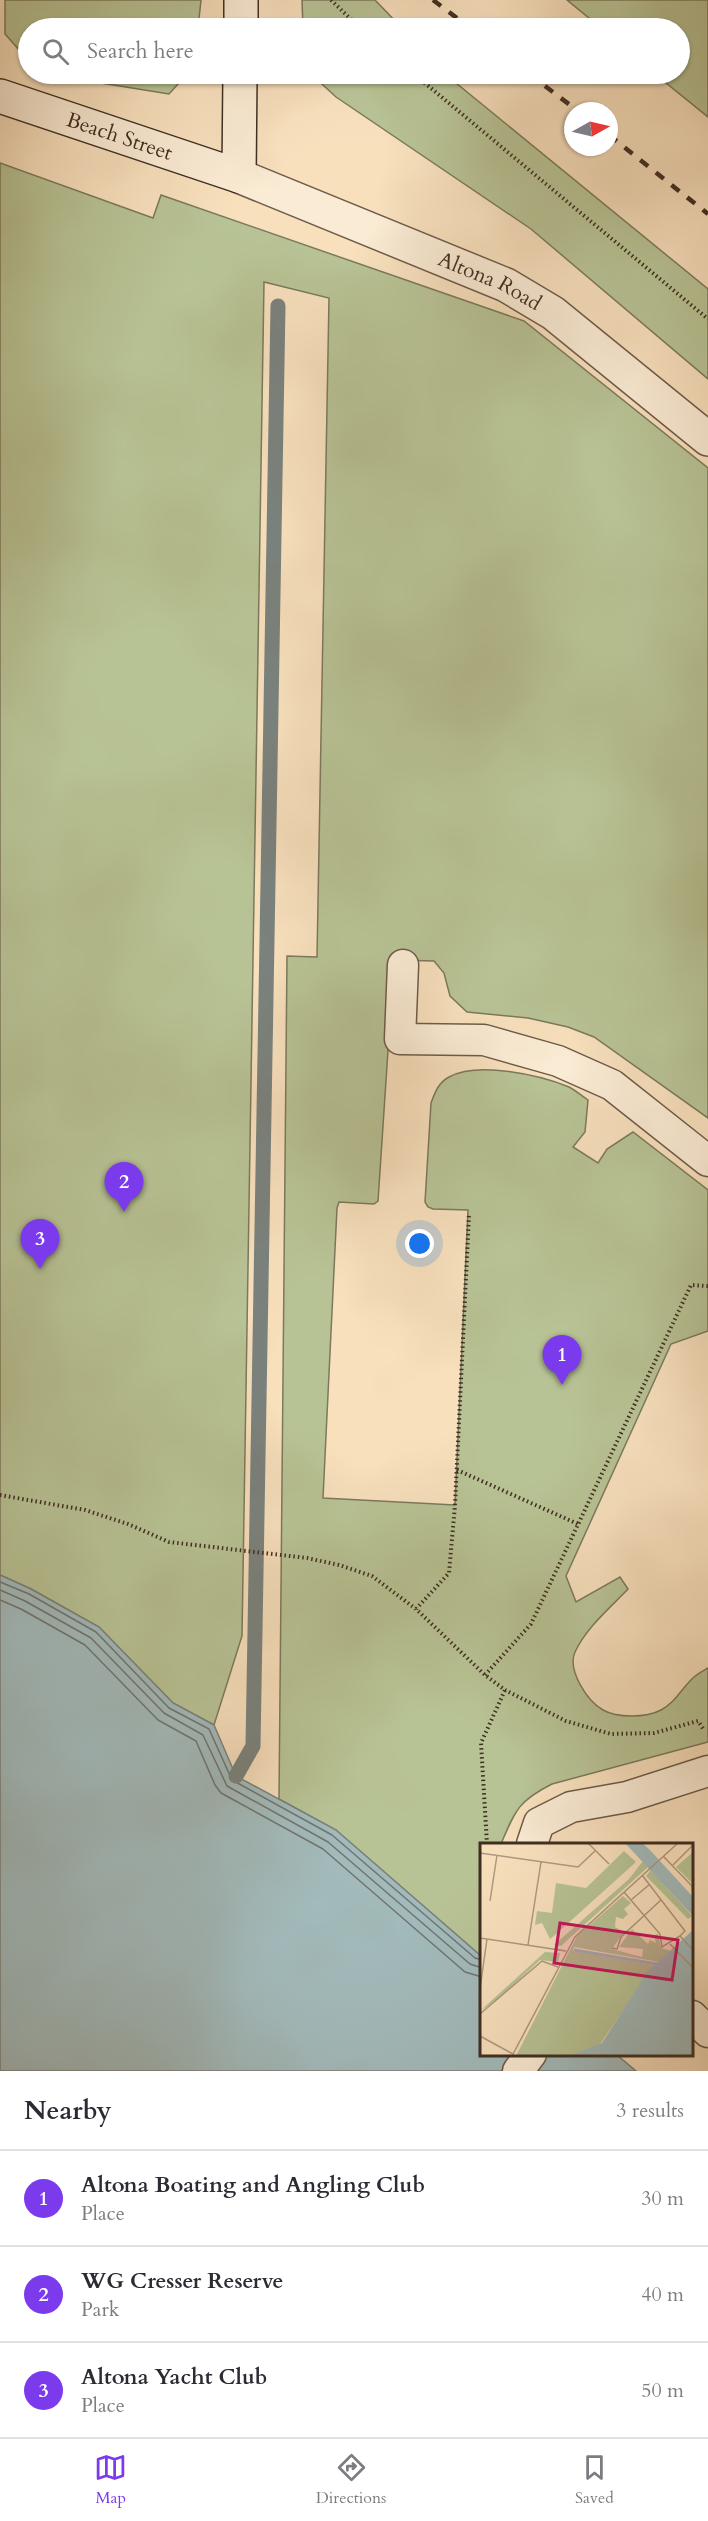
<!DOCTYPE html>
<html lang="en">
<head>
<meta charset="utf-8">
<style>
	body { margin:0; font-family:Cardo,serif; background:#f7f7f7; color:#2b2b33 }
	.compass { position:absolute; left:564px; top:102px; width:54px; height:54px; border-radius:50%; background:#fff; box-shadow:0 2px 4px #0004; rotate:82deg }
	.you { position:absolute; left:420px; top:1244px; width:21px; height:21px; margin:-15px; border:4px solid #fff; border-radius:50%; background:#1a73e8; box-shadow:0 0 0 9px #1a73e833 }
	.badge { display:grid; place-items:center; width:39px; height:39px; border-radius:50%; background:#7c3aed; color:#fff; font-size:20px; font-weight:700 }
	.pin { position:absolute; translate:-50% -50px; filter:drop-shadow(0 2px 3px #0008) }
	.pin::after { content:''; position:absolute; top:32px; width:21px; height:18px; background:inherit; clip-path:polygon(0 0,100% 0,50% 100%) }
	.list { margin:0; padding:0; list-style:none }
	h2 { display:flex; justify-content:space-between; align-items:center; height:78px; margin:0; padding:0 24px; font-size:26px }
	h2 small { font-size:20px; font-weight:400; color:#7c7c81 }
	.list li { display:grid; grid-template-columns:39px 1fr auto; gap:18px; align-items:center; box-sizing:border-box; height:96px; padding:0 24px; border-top:2px solid #e1e1e2 }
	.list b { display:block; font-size:22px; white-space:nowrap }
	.list p { margin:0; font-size:20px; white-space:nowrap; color:#7c7c81 }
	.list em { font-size:20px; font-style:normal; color:#7c7c81 }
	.icon { flex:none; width:33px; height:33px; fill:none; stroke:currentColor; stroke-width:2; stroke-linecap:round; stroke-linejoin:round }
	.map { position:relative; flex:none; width:708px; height:2071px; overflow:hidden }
	.search { position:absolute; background:#fff; box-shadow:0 2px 4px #0004; left:18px; right:18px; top:18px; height:66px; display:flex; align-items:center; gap:15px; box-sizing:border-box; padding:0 21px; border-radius:33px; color:#7c7c81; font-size:22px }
	.sheet { height:366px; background:#fff }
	nav { display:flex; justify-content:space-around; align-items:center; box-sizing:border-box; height:84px; border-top:2px solid #e1e1e2; background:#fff; font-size:16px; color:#7c7c81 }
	nav a { display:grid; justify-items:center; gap:3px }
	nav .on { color:#7c3aed }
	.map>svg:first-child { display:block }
	.green { fill:#b8c395; stroke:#7c795c; stroke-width:1.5 }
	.water { fill:#a2babb; stroke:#7a827e; stroke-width:1.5 }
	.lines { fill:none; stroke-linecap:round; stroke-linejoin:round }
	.shore { stroke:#70746f; stroke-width:1.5 }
	.stream { stroke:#7a827e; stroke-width:15 }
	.lane-casing { stroke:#6d5b4a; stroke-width:33 }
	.street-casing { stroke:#6d5b4a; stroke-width:36 }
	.secondary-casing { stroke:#3f2f23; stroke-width:36 }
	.path { stroke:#3f2f23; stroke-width:4; stroke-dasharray:1.5 3; stroke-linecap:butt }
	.lane { stroke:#faebd4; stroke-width:30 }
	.street { stroke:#faebd4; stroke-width:33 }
	.secondary { stroke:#faebd4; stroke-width:33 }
	.rail { stroke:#3f2f23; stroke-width:4.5; stroke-dasharray:10 10; stroke-linecap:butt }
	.labels { text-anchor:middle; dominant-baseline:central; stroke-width:5; stroke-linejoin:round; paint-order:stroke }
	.street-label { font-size:21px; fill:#3f2f23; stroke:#faebd4 }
	.inset-river { fill:none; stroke:#a2babb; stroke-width:3 }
	.inset-road { fill:none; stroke:#ae997f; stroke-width:1.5 }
	.view { fill:#c2185b; fill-opacity:0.15; stroke:#c2185b; stroke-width:3 }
	.inset-edge { fill:none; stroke:#3f2f23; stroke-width:3 }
</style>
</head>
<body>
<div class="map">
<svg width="708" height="2071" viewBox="0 0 708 2071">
	<rect width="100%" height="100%" fill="#f8e0bd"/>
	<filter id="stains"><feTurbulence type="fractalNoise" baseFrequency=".00333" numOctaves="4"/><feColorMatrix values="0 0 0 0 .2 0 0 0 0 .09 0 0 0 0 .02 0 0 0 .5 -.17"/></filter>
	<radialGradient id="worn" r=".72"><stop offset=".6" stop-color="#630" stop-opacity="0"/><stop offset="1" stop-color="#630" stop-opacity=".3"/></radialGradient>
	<path class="green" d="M5 0H201L198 28H28V60L5 34Z
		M302 0H375L402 28H303Z
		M567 0H708V117L655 74H680V28H601Z
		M70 74H187L169 94 101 83Z
		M311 74H445L708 289V379L531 229 336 97Z
		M0 163 153 218 161 195 524 321 708 468V1118L594 1037 568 1027 528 1018 467 1012 450 996 444 973 434 961 394 960 378 1201 374 1204 339 1202 337 1208 323 1498 455 1505 468 1210 433 1209 428 1207 425 1202 431 1103C435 1092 439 1082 449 1077 478 1061 540 1075 569 1087 575 1090 582 1096 588 1100L585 1132 573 1147 598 1163 607 1149 633 1132 708 1190V1331L671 1344 566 1576 576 1602 620 1577 628 1589C610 1608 586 1628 575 1652 567 1670 587 1701 603 1710 617 1718 646 1718 661 1710 676 1702 681 1689 693 1678 697 1674 703 1671 708 1668V1742L552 1784C518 1801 515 1811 501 1844H482L481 1956 336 1830 279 1799 287 956 317 957 329 298 264 282 242 1636 214 1725 173 1703 99 1627 31 1589 0 1575Z"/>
	<path class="water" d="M0 1575 31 1589 99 1627 173 1703 214 1725 236 1776 336 1830 481 1956 482 2054 617 2055 636 2071H0Z"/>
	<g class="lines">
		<path class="shore" d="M0 1582 29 1594 96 1632 169 1708 209 1729 232 1780 332 1835 475 1958 482 1960
			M0 1590 25 1601 91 1638 164 1713 203 1735 227 1786 328 1842 470 1964 482 1968
			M0 1600 21 1609 85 1645 158 1720 196 1741 215 1785 221 1793 323 1849 465 1972 482 1977"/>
		<path class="stream" d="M236 1776 253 1746 278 306"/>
		<defs>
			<path id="lane" d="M403 965 400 1039 484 1040 558 1061 612 1085 708 1161
				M532 1844 539 1823 571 1807 627 1797 708 1771
				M692 2016 708 2032
				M518 2071 531 2054"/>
			<g id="street">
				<path id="s1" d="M239 176 506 285 553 313 708 439"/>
			</g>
			<g id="secondary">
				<path d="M241 28V0"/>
				<path id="s2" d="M0 96 239 176 240 74"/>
			</g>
		</defs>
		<use href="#lane" class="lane-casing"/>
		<use href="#street" class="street-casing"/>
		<use href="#secondary" class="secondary-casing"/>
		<path class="path" d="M331 0 360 28
			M414 74 708 319
			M457 1470 578 1524
			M0 1495 85 1510 128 1524 169 1542 307 1558 339 1565 372 1576 416 1609 485 1675 505 1690 566 1721 611 1734 654 1733 698 1721 704 1730
			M416 1609 449 1573 455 1505 469 1214
			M485 1675 531 1624 691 1285 708 1286
			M487 1844 481 1743 505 1690"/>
		<use href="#lane" class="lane"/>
		<use href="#street" class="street"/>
		<use href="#secondary" class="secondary"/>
		<path class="rail" d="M433 0 470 28
			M529 74 578 111
			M609 135 708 214"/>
	</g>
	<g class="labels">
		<g class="street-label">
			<text stroke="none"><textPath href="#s2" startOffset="126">Beach Street</textPath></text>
			<text stroke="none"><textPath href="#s1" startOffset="272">Altona Road</textPath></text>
		</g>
	</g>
	<g transform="translate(480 1843)">
		<rect width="213" height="213" fill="#f8e0bd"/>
		<path d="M144 8 156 19 76 91 70 96 62 80 55 82 57 68 72 70 76 40 106 45ZM213 9V41L196 24ZM163 18 168 24 81 103 74 102 149 36ZM171 27 212 73 208 76 166 33ZM143 53 151 60 144 66 148 71 143 76 136 74 135 84 144 89 132 106 162 114 163 106 139 104 152 86 168 101 170 97 176 100 174 92 178 91 181 105 191 108 179 119 94 104 93 108 174 122 118 204 89 213H36L97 93ZM65 109 80 110 78 119 60 117 16 158 0 168Z" fill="#b8c395"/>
		<path d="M145 0H162L169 6 213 54V73ZM213 87V213H89L122 200 168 128Z" fill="#a2babb"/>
		<path class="inset-river" d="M94 107 177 121"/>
		<path class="inset-road" d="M108 0 129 21M0 10 98 24 116 7M183 13 212 43 213 50M193 22 213 2M144 49 180 91 182 104 200 93 205 88 162 32M151 57 170 41M10 58 17 12M200 93 213 107M0 95 86 108M190 101 213 125M48 102 61 19M132 105 137 106 141 94 181 57M0 146 7 96M0 171 62 118 78 124M0 193 33 211M32 213 95 94 198 0"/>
		<path class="view" d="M80 80 198 97 192 137 74 120Z"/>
		<rect width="213" height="213" class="inset-edge"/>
	</g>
	<rect width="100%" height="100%" filter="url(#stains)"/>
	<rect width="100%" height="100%" fill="url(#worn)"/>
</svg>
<svg class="compass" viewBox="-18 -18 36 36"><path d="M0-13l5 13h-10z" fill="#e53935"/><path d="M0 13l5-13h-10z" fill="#7c7c81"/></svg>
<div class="you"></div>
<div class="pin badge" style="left:562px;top:1385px">1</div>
<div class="pin badge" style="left:124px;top:1212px">2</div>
<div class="pin badge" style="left:40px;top:1269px">3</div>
<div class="search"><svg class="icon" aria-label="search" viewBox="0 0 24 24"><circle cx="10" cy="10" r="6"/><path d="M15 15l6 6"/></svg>Search here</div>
</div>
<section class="sheet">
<h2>Nearby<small>3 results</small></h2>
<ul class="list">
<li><span class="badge">1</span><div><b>Altona Boating and Angling Club</b><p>Place</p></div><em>30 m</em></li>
<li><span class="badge">2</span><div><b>WG Cresser Reserve</b><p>Park</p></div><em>40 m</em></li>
<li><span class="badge">3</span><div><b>Altona Yacht Club</b><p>Place</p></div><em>50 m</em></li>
</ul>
</section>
<nav>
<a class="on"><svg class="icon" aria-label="map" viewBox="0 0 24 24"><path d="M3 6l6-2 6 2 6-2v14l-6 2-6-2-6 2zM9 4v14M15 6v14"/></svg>Map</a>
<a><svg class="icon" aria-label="directions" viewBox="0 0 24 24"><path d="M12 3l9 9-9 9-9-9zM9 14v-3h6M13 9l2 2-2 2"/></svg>Directions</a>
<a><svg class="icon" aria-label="saved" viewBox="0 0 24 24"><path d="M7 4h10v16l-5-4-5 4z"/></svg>Saved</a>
</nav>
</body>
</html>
